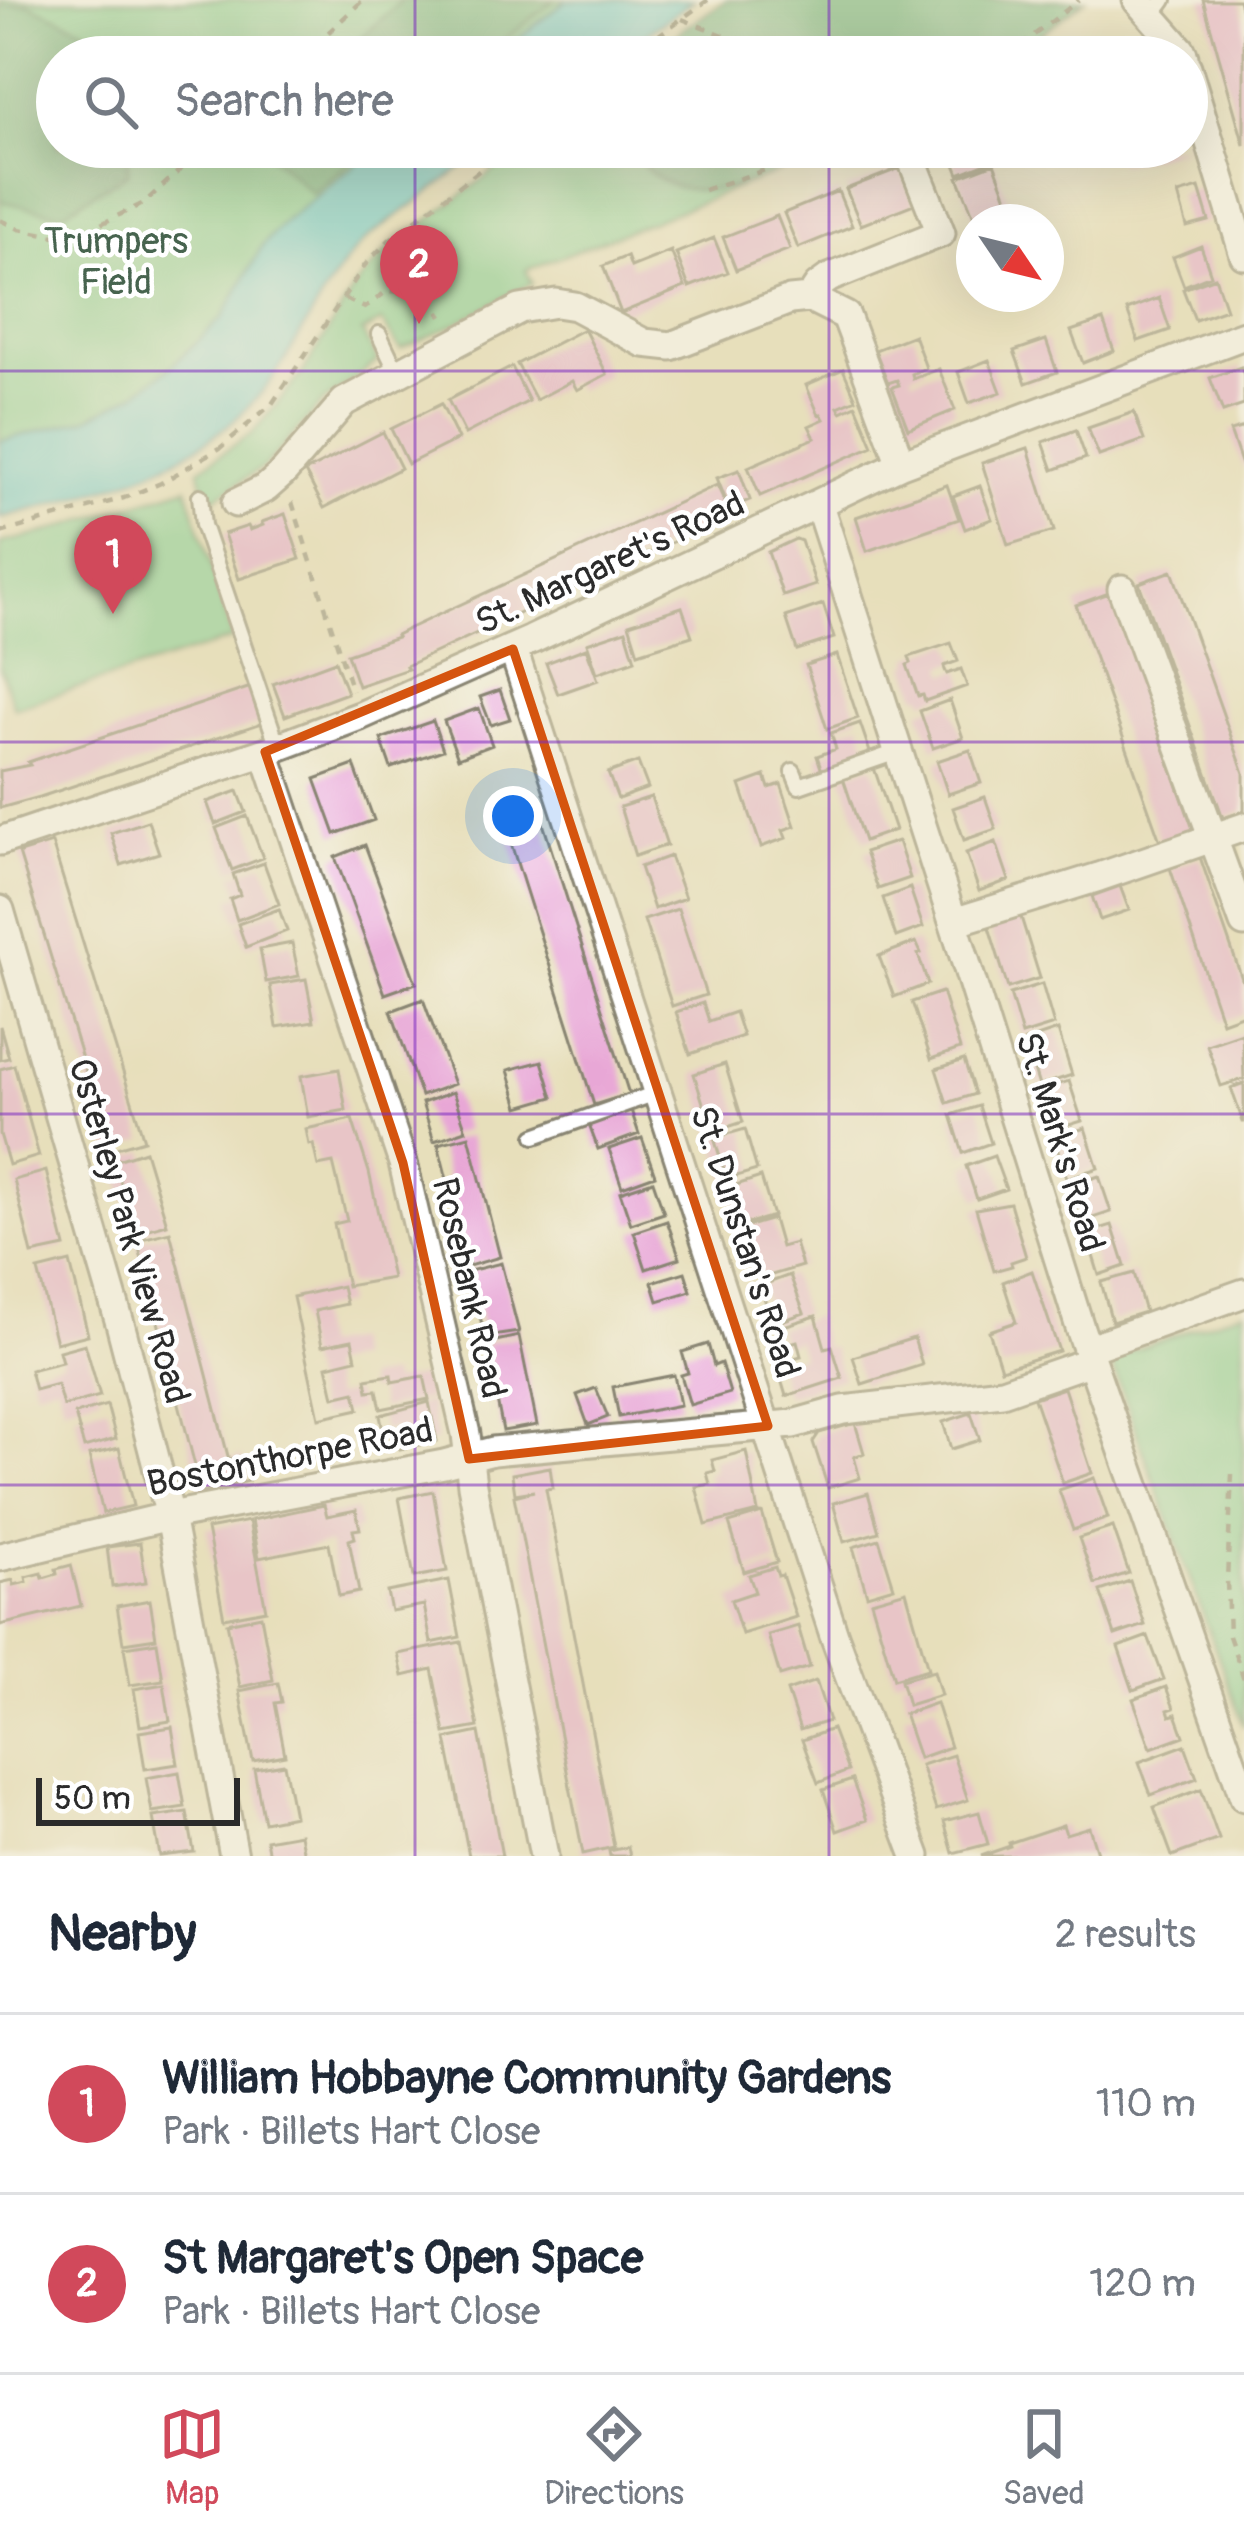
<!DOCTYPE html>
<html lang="en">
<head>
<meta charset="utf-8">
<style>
	body { margin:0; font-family:Pangolin,sans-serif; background:#f2f2f3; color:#1f2937 }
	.compass { position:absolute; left:956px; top:204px; width:108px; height:108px; border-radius:50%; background:#fff; box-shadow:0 12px 48px #0002; rotate:125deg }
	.scale { position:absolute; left:36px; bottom:30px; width:204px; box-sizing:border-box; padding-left:12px; border:6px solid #2b2b2b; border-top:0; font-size:33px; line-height:42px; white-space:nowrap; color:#2b2b2b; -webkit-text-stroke:9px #fff; paint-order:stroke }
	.you { position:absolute; left:513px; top:816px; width:42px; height:42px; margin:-30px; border:9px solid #fff; border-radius:50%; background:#1a73e8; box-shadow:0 0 0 18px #1a73e833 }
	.badge { display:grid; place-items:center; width:78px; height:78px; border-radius:50%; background:#d1495b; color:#fff; font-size:39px; font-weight:700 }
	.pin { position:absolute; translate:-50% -99px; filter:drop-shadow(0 3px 6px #0008) }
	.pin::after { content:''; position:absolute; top:63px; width:42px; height:36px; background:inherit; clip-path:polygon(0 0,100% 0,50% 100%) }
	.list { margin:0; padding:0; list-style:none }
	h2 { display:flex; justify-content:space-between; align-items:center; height:156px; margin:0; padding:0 48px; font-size:51px }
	h2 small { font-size:39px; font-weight:400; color:#747a83 }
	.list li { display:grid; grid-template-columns:78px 1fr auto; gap:36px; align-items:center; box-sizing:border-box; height:180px; padding:0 48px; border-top:3px solid #e0e1e3 }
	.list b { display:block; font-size:45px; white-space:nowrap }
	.list p { margin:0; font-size:39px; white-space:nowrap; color:#747a83 }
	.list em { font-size:39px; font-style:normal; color:#747a83 }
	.icon { flex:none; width:66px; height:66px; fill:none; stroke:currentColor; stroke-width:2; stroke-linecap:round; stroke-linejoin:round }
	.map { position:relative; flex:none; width:1244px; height:1856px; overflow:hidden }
	.search { position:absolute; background:#fff; box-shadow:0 12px 48px #0002; left:36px; right:36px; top:36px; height:132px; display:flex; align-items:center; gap:30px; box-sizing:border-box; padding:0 42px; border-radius:66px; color:#747a83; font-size:45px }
	.sheet { height:516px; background:#fff }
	nav { display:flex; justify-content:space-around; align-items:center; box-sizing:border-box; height:168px; border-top:3px solid #e0e1e3; background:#fff; font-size:33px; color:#747a83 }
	nav a { display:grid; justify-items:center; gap:6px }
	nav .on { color:#d1495b }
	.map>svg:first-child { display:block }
	.green { fill:#7acf93; stroke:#527d5f; stroke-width:3 }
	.forest { fill:#63b27d; stroke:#476e54; stroke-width:3 }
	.water { fill:#5dcad2; stroke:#447a7e; stroke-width:3 }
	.building { fill:#e8a7d6 }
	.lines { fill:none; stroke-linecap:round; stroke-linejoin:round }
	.service-casing { stroke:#898573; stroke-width:20 }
	.minor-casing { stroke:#898573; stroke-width:33 }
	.path { stroke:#898573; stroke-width:4.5; stroke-dasharray:9 9; stroke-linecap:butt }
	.service { stroke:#fff; stroke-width:14 }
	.minor { stroke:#fff; stroke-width:27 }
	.marked { fill:none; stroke:#d5540f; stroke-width:9; stroke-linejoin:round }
	.grid { fill:none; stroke:#7b2cbf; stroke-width:3; stroke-opacity:0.55 }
	.labels { text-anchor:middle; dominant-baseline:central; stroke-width:9; stroke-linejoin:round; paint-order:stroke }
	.park-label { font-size:36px; fill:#47644f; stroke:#fff }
	.street-label { font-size:36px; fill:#2b2b2b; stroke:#fff }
</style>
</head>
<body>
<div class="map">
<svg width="1244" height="1856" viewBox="0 0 1244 1856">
	<rect width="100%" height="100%" fill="#fff"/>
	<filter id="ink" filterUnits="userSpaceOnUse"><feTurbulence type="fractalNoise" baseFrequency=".00833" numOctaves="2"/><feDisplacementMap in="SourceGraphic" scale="24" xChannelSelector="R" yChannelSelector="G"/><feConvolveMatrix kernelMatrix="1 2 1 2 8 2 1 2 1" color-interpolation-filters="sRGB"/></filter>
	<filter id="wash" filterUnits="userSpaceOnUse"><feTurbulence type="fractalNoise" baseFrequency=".004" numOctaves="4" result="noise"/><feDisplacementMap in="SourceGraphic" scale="48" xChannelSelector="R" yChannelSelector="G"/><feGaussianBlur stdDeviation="2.7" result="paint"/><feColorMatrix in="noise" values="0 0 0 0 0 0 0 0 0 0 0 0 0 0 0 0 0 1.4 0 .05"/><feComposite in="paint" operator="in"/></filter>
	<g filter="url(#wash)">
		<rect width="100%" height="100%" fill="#e7dfbb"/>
		<path class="green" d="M0 0H567L494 57H57V147H378L285 221 263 245 224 317 168 369 133 395 86 419 0 441Z
			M525 147H842L526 270 532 283 449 327 400 349 382 322 362 332 378 361 322 403 265 466 207 503 199 469 252 433 302 374 355 287 384 254Z
			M187 487 233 639 14 708 0 667V543L41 534Z
			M1244 1310V1727L1112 1365 1117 1356Z"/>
		<path class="forest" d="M402 0H555L483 57H341Z
			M726 0H1085L1010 57H660L681 30Z
			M29 4 87 30 106 57H57V147H128V173L60 214 0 201V6Z
			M261 147H370L312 193Z
			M631 147H830C771 180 672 225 631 147Z"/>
		<path class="water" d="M567 0H694L614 57H494Z
			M378 147H490C463 167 436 187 409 208 389 222 367 236 352 254 319 295 299 344 267 386 203 468 96 493 0 518V441L86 419 133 395 168 369 223 317 263 245 285 221Z"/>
		<g id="blocks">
			<path class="building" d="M1203 0H1239L1244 20V145Z
				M1132 44 1143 57H1117Z
				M1187 98 1200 144 1187 147Z
				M948 147H989L994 160 959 174Z
				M1115 147H1180L1181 149 1119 164Z
				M994 163 1015 218 1005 222H976L958 177Z
				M900 168 914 204 861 225 846 189Z
				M1199 188 1209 221 1187 227 1178 194Z
				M838 191 852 226 798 248 784 213Z
				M777 216 790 249 736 270 723 237Z
				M714 238 728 272 689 287 676 253Z
				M1201 246 1211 275 1184 286 1173 257Z
				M671 251 685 287 621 313 603 266 627 256 631 267Z
				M1215 277 1226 309 1195 320 1183 289Z
				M1159 298 1170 330 1138 341 1127 310Z
				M1103 320 1114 351 1083 363 1071 331Z
				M584 329 607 374 577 390 572 381 536 400 517 364Z
				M914 335 926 368 912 374 913 379 939 369 955 410 908 429 892 387 899 385 897 380 888 383 875 350Z
				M1046 340 1057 372 1026 383 1014 351Z
				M989 360 1001 392 969 403 958 372Z
				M512 367 529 401 465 434 448 400Z
				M1241 367 1244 375V405L1223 412 1210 378Z
				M843 369 856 399 838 407 841 412 856 405 873 446 760 496 748 467 815 438 809 426 824 419 821 414 819 415 806 385Z
				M441 404 458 439 408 464 391 429Z
				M1134 412 1144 440 1099 456 1088 428Z
				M1244 427V467L1243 468 1230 431Z
				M1076 430 1086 458 1053 470 1043 442Z
				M383 432 401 468 324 508 305 472Z
				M1028 448 1054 531 1008 545 982 463Z
				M739 470 750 500 729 508 717 478Z
				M717 485 731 515 406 666 408 669 358 686 347 654 397 637 396 635 410 628Z
				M947 485 959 519 867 551 856 517Z
				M980 486 992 519 965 529 953 496Z
				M285 514 300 559 239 579 224 534 248 526 250 530 263 525 262 522Z
				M796 539 801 541 816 585 783 596 768 552Z
				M1172 571 1244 773V811L1223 818 1139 583Z
				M1109 593 1193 829 1160 841 1076 605Z
				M823 604 834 638 797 650 786 617Z
				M682 607 692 636 638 653 629 624Z
				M626 630 635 660 597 673 587 643Z
				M951 643 958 661 944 666 945 670 947 674 961 669 967 686 925 701 923 695 918 696 907 665 911 663 909 657Z
				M586 648 598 680 558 694 546 663Z
				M837 655 858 718 827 729 806 665Z
				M335 661 347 693 285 716 273 684Z
				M251 687 262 723 40 797 0 808V771L30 765 28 762Z
				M500 690 510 719 491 725 480 697Z
				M950 700 963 738 933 748 920 711Z
				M479 708 492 745 458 758 444 721Z
				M433 721 443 750 391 768 381 739Z
				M860 723 871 755 822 771 817 756 836 749 831 733Z
				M970 750 981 783 948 794 937 761Z
				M638 762 648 788 618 799 608 773Z
				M354 765 374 820 335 834 315 779Z
				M873 765 895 830 864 841 842 775Z
				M765 776 769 788 781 784 795 826 783 830 786 838 761 847 740 785Z
				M238 791 246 812 215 824 207 802Z
				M534 795 629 1094 594 1105 499 806Z
				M651 797 667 845 635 856 620 807Z
				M985 797 996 829 964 840 953 808Z
				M247 816 263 858 232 870 216 828Z
				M148 821 159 853 121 865 111 833Z
				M898 841 910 878 878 889 865 852Z
				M996 842 1009 880 979 891 966 853Z
				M52 843 144 1140 110 1150 19 853Z
				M365 845 416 983 385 994 335 857Z
				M670 856 685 898 654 909 640 867Z
				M1200 857 1244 985V1014L1222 1022 1170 868Z
				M264 863 279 904 237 920 230 899 240 895 233 874Z
				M1120 886 1129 910 1100 920 1092 896Z
				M910 888 923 927 896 937 883 898Z
				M279 909 287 931 246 947 238 924Z
				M678 909 706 995 672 1006 644 920Z
				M1020 914 1040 978 1008 988 988 924Z
				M916 942 921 953 918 954 928 984 894 997 879 956Z
				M292 943 299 976 266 982 260 949Z
				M306 979 314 1021 277 1027 270 985Z
				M1042 984 1054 1025 1022 1035 1010 994Z
				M942 992 960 1049 931 1059 912 1002Z
				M423 999 454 1084 421 1096 391 1011Z
				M703 1003 709 1021 735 1012 743 1036 690 1054 676 1012Z
				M0 1026 9 1058 0 1060Z
				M1058 1030 1072 1075 1039 1086 1025 1041Z
				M1242 1033 1244 1079 1221 1086 1207 1045Z
				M964 1060 975 1094 947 1103 936 1069Z
				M542 1061 553 1097 519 1107 508 1070Z
				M725 1064 743 1122 712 1132 694 1074Z
				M14 1065 39 1156 9 1165 0 1134V1069Z
				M339 1069 346 1110 308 1117 301 1076Z
				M1069 1081 1082 1121 1053 1130 1040 1090Z
				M1244 1083V1122H1243L1231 1088Z
				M453 1092 466 1130 434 1141 422 1103Z
				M979 1106 991 1143 963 1153 951 1115Z
				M631 1110 639 1134 598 1149 589 1125Z
				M352 1119 369 1172 392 1278 347 1286 334 1224 347 1221 333 1163 318 1166 313 1144 309 1145 306 1129Z
				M1085 1128 1098 1168 1067 1178 1054 1138Z
				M745 1129 757 1170 727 1179 714 1138Z
				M469 1136 500 1257 469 1266 438 1144Z
				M642 1138 655 1175 622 1187 609 1149Z
				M145 1151 167 1224 136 1233 114 1161Z
				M994 1156 1006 1189 977 1199 966 1166Z
				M46 1171 65 1247 32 1254 14 1180Z
				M1099 1176 1111 1212 1081 1222 1070 1189 1076 1187 1075 1184Z
				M761 1177 773 1216 742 1225 730 1187Z
				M653 1181 664 1213 631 1224 620 1192Z
				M1010 1203 1026 1257 1011 1262 1012 1266 994 1271 976 1209Z
				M773 1219 781 1247 795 1243 802 1266 762 1278 759 1268 754 1270 742 1228Z
				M667 1221 680 1258 646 1269 634 1232Z
				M1112 1225 1125 1266 1099 1275 1086 1233Z
				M170 1232 229 1460 242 1456 248 1481 202 1493 137 1240Z
				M70 1262 88 1335 56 1343 38 1270Z
				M501 1263 519 1332 485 1337 469 1271Z
				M1032 1271 1059 1351 1001 1369 989 1331 1016 1322 1003 1282Z
				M685 1272 691 1291 658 1301 652 1282Z
				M1134 1273 1145 1312 1112 1322 1101 1282Z
				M790 1275 804 1313 773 1324 760 1286Z
				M342 1286 346 1304 315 1311 322 1346 352 1340 356 1359 327 1366 334 1397 355 1392 359 1409 319 1418 293 1297Z
				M816 1316 825 1348 832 1346 842 1378 786 1396 776 1363 801 1356 797 1341 783 1345 777 1328Z
				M519 1336 537 1425 503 1431 486 1343Z
				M914 1338 922 1365 862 1384 853 1357Z
				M85 1344 100 1396 63 1406 57 1384 35 1390 30 1370 62 1362 59 1351Z
				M708 1344 714 1366 721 1363 730 1393 690 1405 681 1375 688 1373 682 1352Z
				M391 1375 392 1382 424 1376 429 1399 381 1409 377 1390 368 1391 366 1379Z
				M674 1375 680 1405 619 1417 613 1387Z
				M596 1388 608 1417 588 1425 577 1395Z
				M1064 1388 1092 1473 1063 1483 1034 1398Z
				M429 1402 437 1441 400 1449 395 1429 383 1431 380 1415Z
				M107 1405 116 1439 84 1448 75 1414Z
				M971 1413 980 1440 951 1449 943 1422Z
				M855 1423 864 1453 854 1457 860 1478 828 1488 813 1442 819 1433Z
				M119 1448 133 1506 103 1513 89 1455Z
				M746 1451 758 1512 706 1525 696 1487 710 1484 707 1473 715 1471 712 1460Z
				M550 1467 553 1488 546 1489 614 1847 583 1854 514 1496 534 1491 515 1494 512 1474Z
				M1094 1478 1108 1518 1073 1530 1059 1490Z
				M433 1491 447 1571 414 1577 399 1498Z
				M868 1493 879 1532 844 1542 833 1503Z
				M324 1505 327 1516 356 1510 360 1529 353 1530 355 1538 349 1540 359 1592 339 1596 329 1544 259 1558 252 1520Z
				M762 1513 777 1562 744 1572 729 1523Z
				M249 1521 266 1610 224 1618 207 1529Z
				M1113 1527 1129 1573 1095 1584 1079 1538Z
				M879 1539 894 1587 867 1595 853 1547Z
				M140 1543 146 1582 112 1587 107 1547Z
				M71 1565 81 1606 0 1625V1583L13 1580 14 1585 27 1582 26 1577 42 1573 43 1578 57 1574 56 1569Z
				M775 1567 778 1576 782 1575 796 1617 742 1634 731 1600 755 1592 749 1575Z
				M449 1580 460 1637 431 1643 424 1605 391 1611 387 1592Z
				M1130 1581 1145 1625 1115 1635 1100 1591Z
				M906 1591 928 1669 894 1679 871 1601Z
				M150 1600 156 1638 123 1643 117 1606Z
				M261 1616 273 1680 240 1687 227 1623Z
				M798 1626 810 1667 780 1676 768 1635Z
				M1148 1636 1164 1679 1133 1690 1118 1647Z
				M157 1642 163 1680 130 1685 124 1647Z
				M461 1642 478 1727 445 1733 432 1669 403 1676 398 1654Z
				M934 1671 941 1695 908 1705 901 1680Z
				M816 1681 829 1721 800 1730 787 1691Z
				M278 1683 282 1702 275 1703 285 1755 253 1761 239 1691Z
				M164 1684 170 1721 140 1726 134 1689Z
				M1166 1687 1174 1708 1168 1710 1170 1716 1176 1714 1184 1736 1151 1748 1133 1699Z
				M936 1703 950 1747 919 1758 904 1714Z
				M172 1727 178 1764 145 1769 139 1732Z
				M832 1729 848 1771 818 1783 802 1740Z
				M479 1732 497 1830 502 1856H469L454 1778 446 1739Z
				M1185 1745 1197 1778 1151 1795 1139 1762Z
				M953 1755 968 1800 936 1810 921 1765Z
				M284 1764 294 1816 264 1822 254 1769Z
				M179 1772 185 1807 152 1812 146 1778Z
				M852 1780 867 1820 837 1831 823 1790Z
				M1201 1789 1219 1839 1172 1856 1154 1807Z
				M187 1812 194 1852 160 1856 153 1817Z
				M979 1812 988 1844 953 1853 944 1821Z
				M1063 1825 1066 1834 1089 1827 1098 1856H981L1010 1846 1009 1843Z
				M300 1834 304 1856H269L266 1840Z
				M628 1847 630 1856H610L609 1851Z"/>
		</g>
	</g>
	<g filter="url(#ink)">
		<use href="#blocks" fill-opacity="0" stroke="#898573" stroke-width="3"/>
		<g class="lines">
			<defs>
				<path id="service" d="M1153 15 1164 0
					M379 334 397 372
					M200 496 203 525 278 747
					M793 771 799 786 897 752
					M535 1136 659 1092"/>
				<path id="minor" d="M1137 0 1181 50 1184 57
					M1187 67 1244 255
					M810 298 818 286 829 278 941 233 907 147
					M236 503 266 488 283 473 344 402 520 309 556 303 575 306 644 343 671 346 790 300 810 298 846 316 901 464
					M819 505 958 937 1081 1331 1244 1797
					M1122 589 1244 923
					M513 649 834 1635 916 1856
					M265 752 403 1163 466 1434 472 1485 544 1856
					M0 841 265 752 360 716 531 640 901 464 1244 335
					M0 910 121 1327 170 1516 234 1856
					M954 922 1099 877 1244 827
					M1087 1349 1244 1293
					M0 1557 170 1516 444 1464 493 1451 793 1424 843 1410 1002 1392 1091 1361"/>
			</defs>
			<use href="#service" class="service-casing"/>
			<use href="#minor" class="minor-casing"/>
			<path class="path" d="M682 19 731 38 777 45 796 57
				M302 57 363 0
				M628 57 708 0
				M1006 57 1079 0
				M704 190 802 158 824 147
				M0 220 19 229 70 239 144 203 205 147
				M345 299 365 308 387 291C412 293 428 294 442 317
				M292 502 352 691
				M0 533 124 498 161 483 220 448 272 404 365 265 389 240 510 147
				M1232 1474 1227 1580 1229 1636 1244 1679"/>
			<use href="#service" class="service"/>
			<use href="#minor" class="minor"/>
		</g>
	</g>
	<path d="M0 0H1244V1856H0ZM513 649 768 1426 469 1459 403 1163 265 752Z" fill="#e7dfbb" fill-opacity=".55" fill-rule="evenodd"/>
	<path class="marked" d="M513 649 768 1426 469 1459 403 1163 265 752Z"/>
	<path class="grid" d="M415 0V57M829 0V57M415 147V1856M829 147V1856M0 371H1244M0 742H1244M0 1114H1244M0 1485H1244"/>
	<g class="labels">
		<g class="park-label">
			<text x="116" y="241">Trumpers<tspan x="116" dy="41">Field</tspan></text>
		</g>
		<g class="street-label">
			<text transform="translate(610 563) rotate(-25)">St. Margaret's Road</text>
			<text transform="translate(1060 1142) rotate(73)">St. Mark's Road</text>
			<text transform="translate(129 1231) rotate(74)">Osterley Park View Road</text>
			<text transform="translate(745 1242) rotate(72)">St. Dunstan's Road</text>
			<text transform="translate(469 1288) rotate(77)">Rosebank Road</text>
			<text transform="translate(290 1457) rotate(-11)">Bostonthorpe Road</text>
		</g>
	</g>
</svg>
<svg class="compass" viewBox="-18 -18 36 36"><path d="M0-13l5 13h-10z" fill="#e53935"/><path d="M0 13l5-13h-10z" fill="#747a83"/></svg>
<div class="scale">50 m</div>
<div class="you"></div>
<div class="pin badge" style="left:113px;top:614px">1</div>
<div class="pin badge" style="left:419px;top:324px">2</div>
<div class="search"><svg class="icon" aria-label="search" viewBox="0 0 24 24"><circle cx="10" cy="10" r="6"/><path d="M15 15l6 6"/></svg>Search here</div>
</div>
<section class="sheet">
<h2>Nearby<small>2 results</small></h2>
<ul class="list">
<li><span class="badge">1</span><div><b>William Hobbayne Community Gardens</b><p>Park · Billets Hart Close</p></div><em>110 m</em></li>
<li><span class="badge">2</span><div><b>St Margaret's Open Space</b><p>Park · Billets Hart Close</p></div><em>120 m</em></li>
</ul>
</section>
<nav>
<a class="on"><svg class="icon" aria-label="map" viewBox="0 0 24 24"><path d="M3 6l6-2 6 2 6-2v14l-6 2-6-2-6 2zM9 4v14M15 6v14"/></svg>Map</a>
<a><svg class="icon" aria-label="directions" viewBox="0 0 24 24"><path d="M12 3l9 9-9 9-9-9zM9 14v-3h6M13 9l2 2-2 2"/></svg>Directions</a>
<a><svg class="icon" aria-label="saved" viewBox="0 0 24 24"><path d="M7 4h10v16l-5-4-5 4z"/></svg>Saved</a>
</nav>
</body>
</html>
